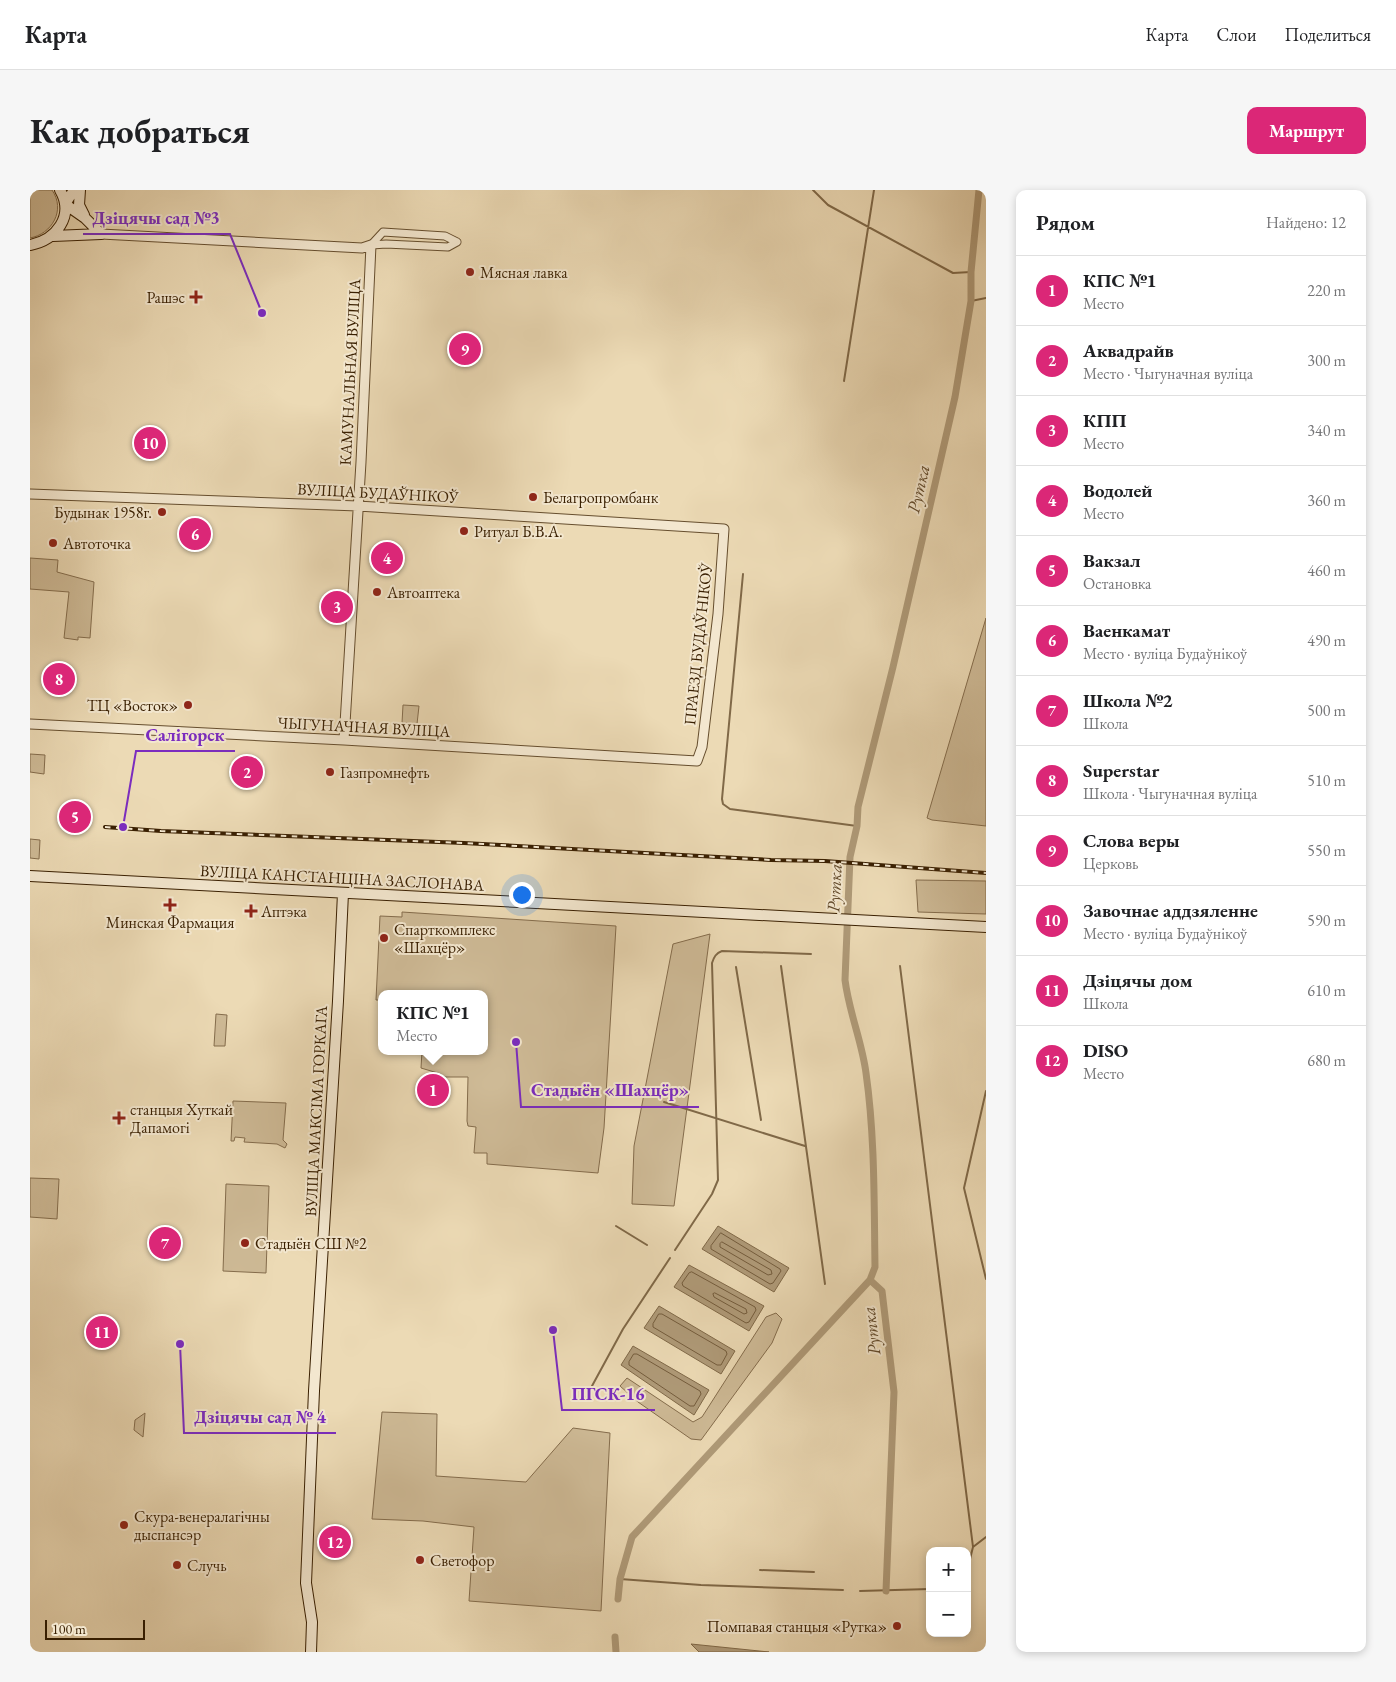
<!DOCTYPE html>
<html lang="ru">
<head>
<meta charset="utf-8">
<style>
	body { margin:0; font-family:"EB Garamond",serif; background:#f6f6f6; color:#202124 }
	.controls { position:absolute; right:15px; bottom:15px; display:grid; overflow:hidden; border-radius:10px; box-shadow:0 2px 8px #0003 }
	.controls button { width:45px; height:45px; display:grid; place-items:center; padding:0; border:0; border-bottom:1px solid #e0e0e0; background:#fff; color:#202124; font:25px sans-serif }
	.scale { position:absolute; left:15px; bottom:12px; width:100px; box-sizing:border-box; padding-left:5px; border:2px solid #391f01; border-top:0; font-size:14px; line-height:18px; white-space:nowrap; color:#391f01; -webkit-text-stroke:4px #f3e7cf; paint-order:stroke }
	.you { position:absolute; left:491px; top:704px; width:18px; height:18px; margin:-12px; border:4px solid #fff; border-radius:50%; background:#1a73e8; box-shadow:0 0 0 8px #1a73e833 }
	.badge { display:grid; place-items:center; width:32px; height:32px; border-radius:50%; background:#db2777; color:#fff; font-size:16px; font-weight:700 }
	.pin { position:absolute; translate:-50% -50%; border:2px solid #fff; box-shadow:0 1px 5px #0006 }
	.popup { position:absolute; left:348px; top:800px; width:110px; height:65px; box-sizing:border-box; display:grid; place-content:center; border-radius:10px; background:#fff; filter:drop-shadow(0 1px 4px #0005); font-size:16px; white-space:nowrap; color:#757577 }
	.popup b { font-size:19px; color:#202124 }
	.popup::after { content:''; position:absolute; left:50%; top:100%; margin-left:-10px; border:10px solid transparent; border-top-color:#fff }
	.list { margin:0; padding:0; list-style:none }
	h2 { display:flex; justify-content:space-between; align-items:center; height:65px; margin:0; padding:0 20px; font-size:21px }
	h2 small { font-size:16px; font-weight:400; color:#757577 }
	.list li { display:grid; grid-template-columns:32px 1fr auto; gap:15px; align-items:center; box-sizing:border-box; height:70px; padding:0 20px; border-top:1px solid #e0e0e0 }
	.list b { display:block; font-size:19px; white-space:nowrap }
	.list p { margin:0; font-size:16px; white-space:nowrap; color:#757577 }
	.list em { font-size:16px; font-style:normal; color:#757577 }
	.map { position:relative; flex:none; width:956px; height:1462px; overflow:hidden; border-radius:10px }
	header { display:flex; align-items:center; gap:30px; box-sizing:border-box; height:70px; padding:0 25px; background:#fff; border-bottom:1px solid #e0e0e0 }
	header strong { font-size:24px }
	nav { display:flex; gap:28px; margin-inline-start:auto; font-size:18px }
	.intro { display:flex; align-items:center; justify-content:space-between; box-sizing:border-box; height:120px; padding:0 30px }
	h1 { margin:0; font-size:35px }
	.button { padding:12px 22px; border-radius:10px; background:#db2777; color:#fff; font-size:18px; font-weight:700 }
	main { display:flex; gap:30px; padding:0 30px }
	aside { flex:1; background:#fff; border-radius:10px; box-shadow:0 2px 8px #0003 }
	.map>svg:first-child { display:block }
	.green { fill:#ceba96; stroke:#846c4c }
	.water { fill:#af9a78; stroke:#806948 }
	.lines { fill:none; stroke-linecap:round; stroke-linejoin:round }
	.shore { stroke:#745c3c; stroke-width:1 }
	.stream { stroke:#806948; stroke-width:2 }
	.canal { stroke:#af9a78; stroke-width:7 }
	.minor-casing { stroke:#664e2e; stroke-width:9 }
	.tertiary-casing { stroke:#664e2e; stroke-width:11 }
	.secondary-casing { stroke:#391f01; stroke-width:12 }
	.minor { stroke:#f3e7cf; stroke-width:7 }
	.tertiary { stroke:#f3e7cf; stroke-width:9 }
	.secondary { stroke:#f3e7cf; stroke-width:10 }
	.rail-casing { stroke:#391f01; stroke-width:4 }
	.rail { stroke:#f3e7cf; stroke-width:2; stroke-dasharray:5.5; stroke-linecap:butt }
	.poi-dot { fill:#8f2418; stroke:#f3e7cf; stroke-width:2 }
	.labels { text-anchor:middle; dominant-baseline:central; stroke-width:4; stroke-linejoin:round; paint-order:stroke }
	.poi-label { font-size:16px; fill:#391f01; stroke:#f3e7cf; text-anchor:start }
	.street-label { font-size:16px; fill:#391f01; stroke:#f3e7cf }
	.water-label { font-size:18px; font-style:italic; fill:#624a2b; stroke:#f3e7cf }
	.leader { fill:none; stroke:#7b2cbf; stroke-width:2 }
	.callout-dot { fill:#7b2cbf; stroke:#f3e7cf; stroke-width:2 }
	.callout-label { font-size:18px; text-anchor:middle; font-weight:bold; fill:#7b2cbf; stroke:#f3e7cf; stroke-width:4; stroke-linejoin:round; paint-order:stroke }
</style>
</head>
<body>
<header>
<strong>Карта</strong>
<nav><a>Карта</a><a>Слои</a><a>Поделиться</a></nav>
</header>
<div class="intro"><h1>Как добраться</h1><a class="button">Маршрут</a></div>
<main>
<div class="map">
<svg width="956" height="1462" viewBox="0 0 956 1462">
	<rect width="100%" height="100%" fill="#ecdab5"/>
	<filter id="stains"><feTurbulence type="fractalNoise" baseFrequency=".004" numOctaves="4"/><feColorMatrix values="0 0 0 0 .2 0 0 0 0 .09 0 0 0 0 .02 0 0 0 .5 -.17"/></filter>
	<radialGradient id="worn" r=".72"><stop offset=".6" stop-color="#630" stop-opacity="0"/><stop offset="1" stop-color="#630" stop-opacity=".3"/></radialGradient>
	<path class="green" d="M0 0H22C36 20 22 44 0 48Z
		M0 368 28 370 27 382 64 392 60 448 48 447V450L34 448 39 402 0 399Z
		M956 428V636L902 630 897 628Z
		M373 515 389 516 387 534 372 533Z
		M0 564 15 565 14 584 0 582Z
		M0 649 10 650 9 669 0 668Z
		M886 690 956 691V724L888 722Z
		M372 722 586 736 574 938 568 983 457 974V963H444L446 937 438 936 437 931 438 887H413L411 884 391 878 392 861H454V804H352V810H346L350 726 372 727Z
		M680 744 644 1016 602 1014 604 956 643 754Z
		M186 824 197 825 195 856H184Z
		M203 911 256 913 253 950 257 954 255 958 247 954 214 952 215 948 205 947 204 951H201Z
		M0 988 29 989 27 1029 0 1027Z
		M196 994 239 996 236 1083 193 1081Z
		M746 1123 752 1129 742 1153 671 1250 661 1249 608 1212 590 1196 597 1188 663 1232 672 1227 736 1127Z
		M352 1222 407 1224 406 1286 496 1292 543 1238 580 1243 571 1421 439 1411 444 1337 393 1331 342 1329Z
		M115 1223 113 1247 104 1240 105 1230Z"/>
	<path class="water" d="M688 1036 759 1078 744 1102 672 1059Z
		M659 1075 734 1116 719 1141 644 1097Z
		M629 1116 705 1161 691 1184 614 1138Z
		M603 1156 679 1200 664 1225 591 1175Z
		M661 1454 739 1462H669Z"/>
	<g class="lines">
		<path class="shore" d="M691 1043 750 1079 751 1081 743 1093 740 1094 681 1059V1056Z
			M692 1052 741 1080 742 1084 738 1085 690 1057V1054Z
			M662 1082 725 1117 726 1120 719 1132 716 1133 653 1096 652 1093 659 1083Z
			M685 1103 716 1119 717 1123 714 1124 684 1107 683 1104Z
			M629 1124H632L696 1161 697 1164 691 1175H687L623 1137V1134Z
			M604 1164H607L670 1201 671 1204 664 1216H660L599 1175V1172Z"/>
		<path class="stream" d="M783 0 798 15 923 83 941 82
			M941 111 956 108
			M814 191 844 0
			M713 384 692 609 693 614 700 619 827 636
			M751 776 795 1094
			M870 776 943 1357 937 1381
			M706 777 731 930
			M956 901 934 998 956 1089
			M634 912 775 956
			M586 1036 617 1055
			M645 1060 682 1004 688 990 682 773C684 767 686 763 692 761L781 764
			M556 1207 593 1139 640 1068
			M943 1357 956 1347
			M730 1380 784 1382
			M590 1389 671 1395 813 1400
			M830 1401 900 1399"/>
		<path class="canal" d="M856 1401 864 1202 852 1101 840 1090 845 1077C844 1012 845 947 836 883 832 852 819 822 815 790L820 667 827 636 828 617 863 477 925 207 941 111V82L949 0
			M588 1409 590 1389 602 1347 840 1090
			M585 1447 586 1462"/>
		<defs>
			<path id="minor" d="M341 55 353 42 415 46 427 52
				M342 55 356 54 418 57 427 52"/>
			<path id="tertiary" d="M71 44 332 58 341 55 331 272 314 550
				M0 304 328 316 694 339 688 424 672 557 667 571 314 550 0 534"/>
			<path id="secondary" d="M50 0 49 15 54 25
				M35 14 55 28 71 44
				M35 14 44 0
				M23 46 71 44
				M0 55C26 50 45 26 30 0
				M0 686 956 737
				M281 1462 282 1432 276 1393 284 1201 308 811 313 703"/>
		</defs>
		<use href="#minor" class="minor-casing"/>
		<use href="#tertiary" class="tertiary-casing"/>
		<use href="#secondary" class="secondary-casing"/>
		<use href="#minor" class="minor"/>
		<use href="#tertiary" class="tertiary"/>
		<use href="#secondary" class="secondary"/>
		<defs>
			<path id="rail" d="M75 637 131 641 434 653 741 670 795 671 956 683"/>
		</defs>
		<use href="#rail" class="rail-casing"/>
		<use href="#rail" class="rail"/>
	</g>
	<g class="poi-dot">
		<circle cx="440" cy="82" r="5"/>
		<path d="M163.5 99.5h5v5h5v5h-5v5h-5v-5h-5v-5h5z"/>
		<circle cx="503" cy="307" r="5"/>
		<circle cx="132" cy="322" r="5"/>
		<circle cx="434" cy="341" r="5"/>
		<circle cx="23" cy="353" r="5"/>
		<circle cx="347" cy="402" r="5"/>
		<circle cx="158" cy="515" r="5"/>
		<circle cx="300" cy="582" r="5"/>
		<path d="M137.5 707.5h5v5h5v5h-5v5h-5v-5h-5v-5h5z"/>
		<path d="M218.5 713.5h5v5h5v5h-5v5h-5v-5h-5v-5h5z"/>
		<circle cx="354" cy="748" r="5"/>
		<path d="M86.5 920.5h5v5h5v5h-5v5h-5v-5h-5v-5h5z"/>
		<circle cx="215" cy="1053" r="5"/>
		<circle cx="94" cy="1335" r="5"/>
		<circle cx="390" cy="1370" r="5"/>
		<circle cx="147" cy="1375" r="5"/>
		<circle cx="867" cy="1436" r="5"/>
	</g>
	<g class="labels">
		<g class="poi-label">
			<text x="450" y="82">Мясная лавка</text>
			<text x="155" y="107" text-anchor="end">Рашэс</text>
			<text x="513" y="307">Белагропромбанк</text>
			<text x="122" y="322" text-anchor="end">Будынак 1958г.</text>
			<text x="444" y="341">Ритуал Б.В.А.</text>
			<text x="33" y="353">Автоточка</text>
			<text x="357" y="402">Автоаптека</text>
			<text x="148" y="515" text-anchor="end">ТЦ «Восток»</text>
			<text x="310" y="582">Газпромнефть</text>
			<text x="231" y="721">Аптэка</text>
			<text x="140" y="732" text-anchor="middle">Минская Фармация</text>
			<text x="364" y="739">Спарткомплекс<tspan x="364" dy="18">«Шахцёр»</tspan></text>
			<text x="100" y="919">станцыя Хуткай<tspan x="100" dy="18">Дапамогі</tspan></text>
			<text x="225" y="1053">Стадыён СШ №2</text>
			<text x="104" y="1326">Скура-венералагічны<tspan x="104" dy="18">дыспансэр</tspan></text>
			<text x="400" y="1370">Светофор</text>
			<text x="157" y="1375">Случь</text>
			<text x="857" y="1436" text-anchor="end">Помпавая станцыя «Рутка»</text>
		</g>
		<g class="street-label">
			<text transform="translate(320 182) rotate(-87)">КАМУНАЛЬНАЯ ВУЛІЦА</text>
			<text transform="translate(348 303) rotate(3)">ВУЛІЦА БУДАЎНІКОЎ</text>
			<text transform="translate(668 454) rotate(-84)">ПРАЕЗД БУДАЎНІКОЎ</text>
			<text transform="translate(334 537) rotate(3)">ЧЫГУНАЧНАЯ ВУЛІЦА</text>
			<text transform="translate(312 688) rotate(3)">ВУЛІЦА КАНСТАНЦІНА ЗАСЛОНАВА</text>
			<text transform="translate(286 921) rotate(-87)">ВУЛІЦА МАКСІМА ГОРКАГА</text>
		</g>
		<g class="water-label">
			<text transform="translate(888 299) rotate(-77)">Рутка</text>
			<text transform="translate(804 698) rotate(-87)">Рутка</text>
			<text transform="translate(841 1141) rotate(-97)">Рутка</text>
		</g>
	</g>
	<path class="leader" d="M232 123L200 44H53M93 637L106 561H205M486 852L491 917H669M523 1140L532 1220H625M150 1154L154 1243H306"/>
	<g class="callout-dot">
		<circle cx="232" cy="123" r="5"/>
		<circle cx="93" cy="637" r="5"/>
		<circle cx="486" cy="852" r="5"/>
		<circle cx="523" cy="1140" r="5"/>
		<circle cx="150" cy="1154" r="5"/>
	</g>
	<g class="callout-label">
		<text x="126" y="34">Дзіцячы сад №3</text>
		<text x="155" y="551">Салігорск</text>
		<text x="580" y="906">Стадыён «Шахцёр»</text>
		<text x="578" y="1210">ПГСК-16</text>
		<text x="230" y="1233">Дзіцячы сад № 4</text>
	</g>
	<rect width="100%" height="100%" filter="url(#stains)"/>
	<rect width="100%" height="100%" fill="url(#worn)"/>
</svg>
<div class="controls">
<button>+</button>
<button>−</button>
</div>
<div class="scale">100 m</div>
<div class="you"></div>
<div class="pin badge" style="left:403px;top:900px">1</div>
<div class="popup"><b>КПС №1</b>Место</div>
<div class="pin badge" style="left:217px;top:582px">2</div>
<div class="pin badge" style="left:307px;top:417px">3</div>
<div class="pin badge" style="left:357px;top:368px">4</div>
<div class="pin badge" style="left:45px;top:627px">5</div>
<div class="pin badge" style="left:165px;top:344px">6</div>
<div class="pin badge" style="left:135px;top:1053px">7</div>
<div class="pin badge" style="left:29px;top:489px">8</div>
<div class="pin badge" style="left:435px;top:159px">9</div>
<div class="pin badge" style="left:120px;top:253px">10</div>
<div class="pin badge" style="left:72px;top:1142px">11</div>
<div class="pin badge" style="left:305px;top:1352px">12</div>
</div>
<aside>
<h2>Рядом<small>Найдено: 12</small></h2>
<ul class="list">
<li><span class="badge">1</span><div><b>КПС №1</b><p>Место</p></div><em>220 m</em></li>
<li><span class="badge">2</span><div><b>Аквадрайв</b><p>Место · Чыгуначная вуліца</p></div><em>300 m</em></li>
<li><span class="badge">3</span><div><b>КПП</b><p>Место</p></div><em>340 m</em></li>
<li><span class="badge">4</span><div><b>Водолей</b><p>Место</p></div><em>360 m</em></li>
<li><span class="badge">5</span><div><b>Вакзал</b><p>Остановка</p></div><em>460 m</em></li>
<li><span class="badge">6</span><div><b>Ваенкамат</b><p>Место · вуліца Будаўнікоў</p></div><em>490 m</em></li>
<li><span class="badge">7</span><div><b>Школа №2</b><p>Школа</p></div><em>500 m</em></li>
<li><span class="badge">8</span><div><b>Superstar</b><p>Школа · Чыгуначная вуліца</p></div><em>510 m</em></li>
<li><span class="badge">9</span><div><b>Слова веры</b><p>Церковь</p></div><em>550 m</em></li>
<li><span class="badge">10</span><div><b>Завочнае аддзяленне</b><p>Место · вуліца Будаўнікоў</p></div><em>590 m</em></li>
<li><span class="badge">11</span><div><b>Дзіцячы дом</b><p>Школа</p></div><em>610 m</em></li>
<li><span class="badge">12</span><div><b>DISO</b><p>Место</p></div><em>680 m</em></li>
</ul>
</aside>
</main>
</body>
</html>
